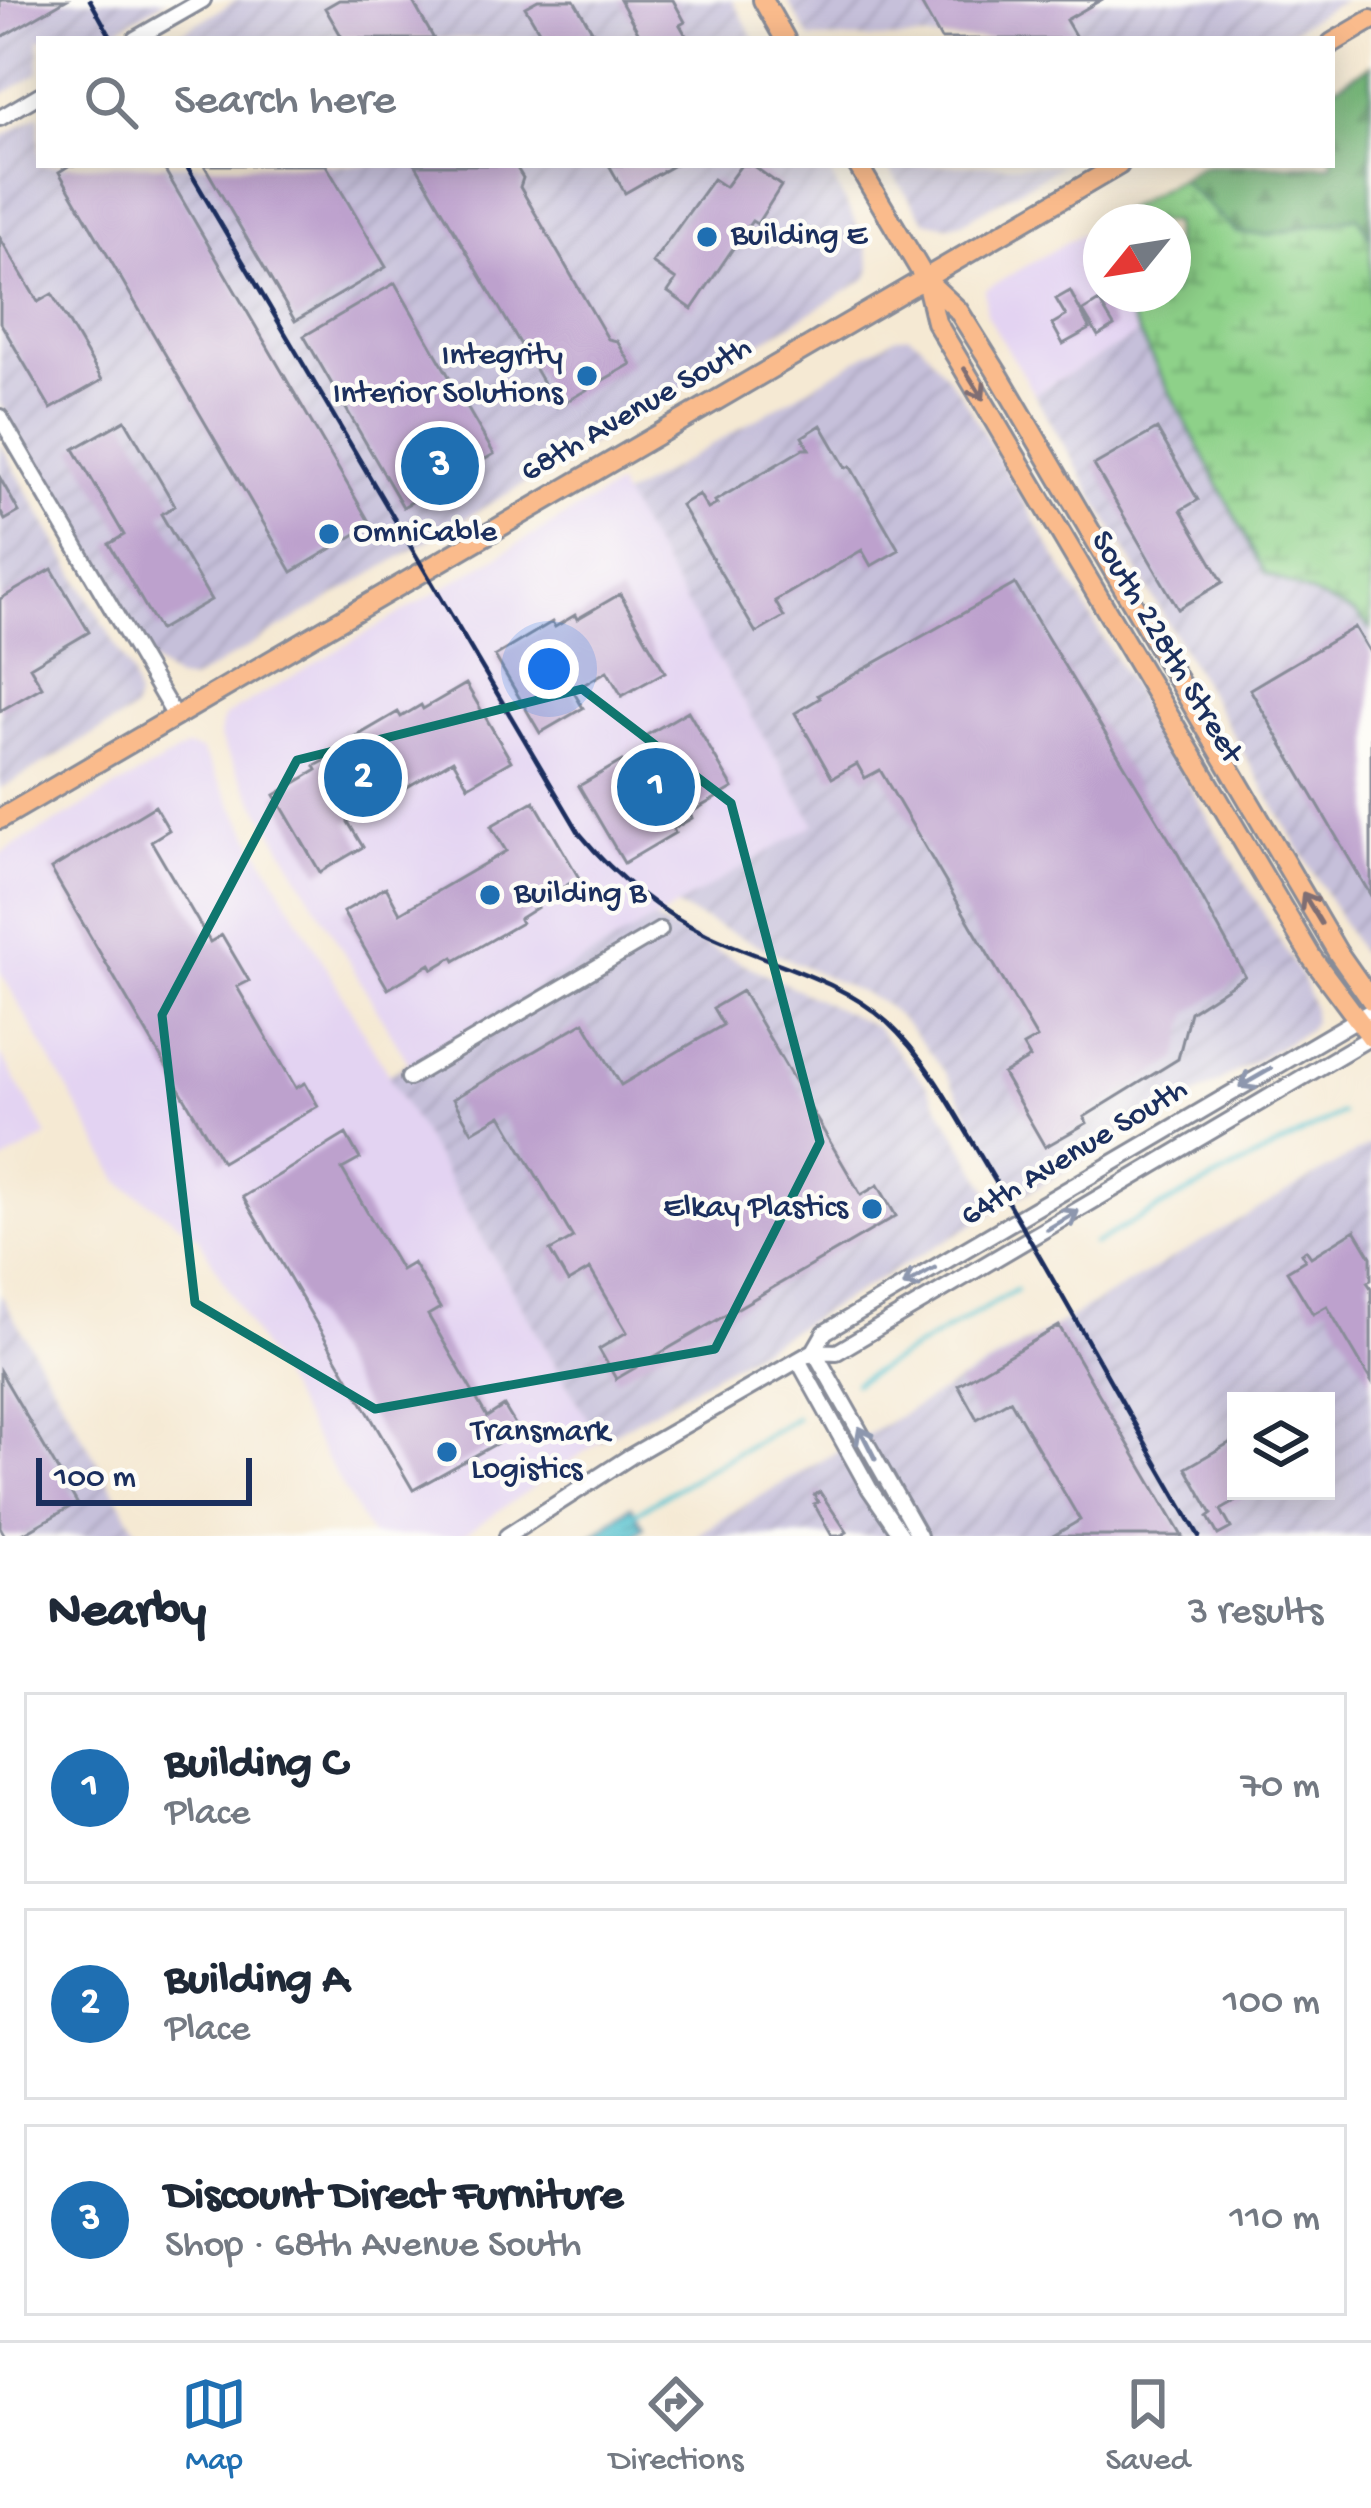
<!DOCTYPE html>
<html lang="en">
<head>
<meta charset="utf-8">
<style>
	body { margin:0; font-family:"Gochi Hand",sans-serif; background:#f6f6f7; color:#1f2937 }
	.controls { position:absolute; right:36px; bottom:36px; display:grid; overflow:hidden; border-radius:0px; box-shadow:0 6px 30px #0003 }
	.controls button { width:108px; height:108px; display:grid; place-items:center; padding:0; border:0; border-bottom:3px solid #e0e1e3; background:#fff; color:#1f2937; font:60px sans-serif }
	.compass { position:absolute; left:1083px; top:204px; width:108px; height:108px; border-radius:50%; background:#fff; box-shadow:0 6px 30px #0003; rotate:240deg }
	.scale { position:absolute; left:36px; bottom:30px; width:216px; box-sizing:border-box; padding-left:12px; border:6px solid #1b2f5e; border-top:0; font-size:33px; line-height:42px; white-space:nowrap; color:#1b2f5e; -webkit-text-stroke:9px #fdfcf7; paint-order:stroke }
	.you { position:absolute; left:549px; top:669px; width:42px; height:42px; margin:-30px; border:9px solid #fff; border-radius:50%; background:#1a73e8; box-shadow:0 0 0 18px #1a73e833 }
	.badge { display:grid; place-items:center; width:78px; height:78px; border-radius:50%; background:#1f6fb2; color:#fff; font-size:39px; font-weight:700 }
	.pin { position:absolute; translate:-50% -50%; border:6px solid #fff; box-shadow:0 3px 12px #0006 }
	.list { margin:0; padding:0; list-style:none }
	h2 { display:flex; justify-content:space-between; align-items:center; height:156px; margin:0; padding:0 48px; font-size:51px }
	h2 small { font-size:39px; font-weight:400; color:#747a83 }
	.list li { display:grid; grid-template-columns:78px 1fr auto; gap:36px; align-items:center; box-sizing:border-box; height:192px; margin:0 24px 24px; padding:0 24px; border:3px solid #e0e1e3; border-radius:0px }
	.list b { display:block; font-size:45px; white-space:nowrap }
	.list p { margin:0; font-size:39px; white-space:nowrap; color:#747a83 }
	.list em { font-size:39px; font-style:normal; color:#747a83 }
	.icon { flex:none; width:66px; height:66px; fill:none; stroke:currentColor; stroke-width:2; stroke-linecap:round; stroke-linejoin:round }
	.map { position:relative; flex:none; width:1371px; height:1536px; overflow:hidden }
	.search { position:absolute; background:#fff; box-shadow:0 6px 30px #0003; left:36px; right:36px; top:36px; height:132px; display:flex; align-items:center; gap:30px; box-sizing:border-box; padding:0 42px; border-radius:0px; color:#747a83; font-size:45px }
	.sheet { height:804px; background:#fff }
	nav { display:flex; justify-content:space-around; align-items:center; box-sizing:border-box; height:168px; border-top:3px solid #e0e1e3; background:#fff; font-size:33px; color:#747a83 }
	nav a { display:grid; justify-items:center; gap:6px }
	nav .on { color:#1f6fb2 }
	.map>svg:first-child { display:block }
	.built { fill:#e3d3f2 }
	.industrial { fill:url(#industrial-furrows); fill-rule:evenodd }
	.forest { fill:url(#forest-firs); stroke:#46716a; stroke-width:3 }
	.wetland { fill:url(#wetland-marsh); stroke:#548074; stroke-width:3 }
	.water { fill:url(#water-ripples); stroke:#387896; stroke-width:3 }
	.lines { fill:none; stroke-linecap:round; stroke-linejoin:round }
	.stream { stroke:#55c1ce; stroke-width:4.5 }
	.building { fill:#bda1cd }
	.minor-casing { stroke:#888c98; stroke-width:20 }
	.major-casing { stroke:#888c98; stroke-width:24 }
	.minor { stroke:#fff; stroke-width:14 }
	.major { stroke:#fabb8c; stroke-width:18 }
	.rail { stroke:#1b2f5e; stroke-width:4.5 }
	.oneway { stroke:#7f6e73 }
	.oneway2 { stroke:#8d97ae }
	.marked { fill:none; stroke:#0f766e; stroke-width:9; stroke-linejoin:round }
	.poi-dot { fill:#1f6fb2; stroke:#fdfcf7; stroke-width:4.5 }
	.labels { text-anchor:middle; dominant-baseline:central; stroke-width:9; stroke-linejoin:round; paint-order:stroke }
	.poi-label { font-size:33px; fill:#1b2f5e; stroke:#fdfcf7; text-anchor:start }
	.street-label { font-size:33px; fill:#1b2f5e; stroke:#fdfcf7 }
</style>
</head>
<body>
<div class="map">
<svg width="1371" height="1536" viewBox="0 0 1371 1536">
	<defs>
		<pattern id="industrial-furrows" width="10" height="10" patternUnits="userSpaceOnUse" patternTransform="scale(3)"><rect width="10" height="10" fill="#c6c0da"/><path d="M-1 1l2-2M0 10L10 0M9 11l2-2" fill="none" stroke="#aaa5be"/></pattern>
		<pattern id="forest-firs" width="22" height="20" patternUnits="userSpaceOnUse" patternTransform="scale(3)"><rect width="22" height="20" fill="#72b375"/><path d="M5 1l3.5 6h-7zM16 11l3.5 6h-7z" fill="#5d9263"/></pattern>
		<pattern id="wetland-marsh" width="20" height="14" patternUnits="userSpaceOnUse" patternTransform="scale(3)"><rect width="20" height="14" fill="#8ed189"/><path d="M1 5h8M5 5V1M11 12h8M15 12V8" fill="none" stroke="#73aa73"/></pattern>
		<pattern id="water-ripples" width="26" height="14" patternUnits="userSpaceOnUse" patternTransform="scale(3)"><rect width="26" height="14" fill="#55c1ce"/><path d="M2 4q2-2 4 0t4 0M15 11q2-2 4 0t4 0" fill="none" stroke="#469daa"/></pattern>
	</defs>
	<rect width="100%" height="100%" fill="#fdfcf7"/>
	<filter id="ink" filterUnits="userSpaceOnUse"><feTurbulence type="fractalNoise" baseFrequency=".00833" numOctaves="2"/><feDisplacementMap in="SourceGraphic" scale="24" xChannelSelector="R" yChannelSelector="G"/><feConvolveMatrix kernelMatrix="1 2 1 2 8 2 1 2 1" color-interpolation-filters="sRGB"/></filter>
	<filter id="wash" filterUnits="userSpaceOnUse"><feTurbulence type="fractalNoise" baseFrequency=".004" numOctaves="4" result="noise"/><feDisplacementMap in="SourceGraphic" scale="48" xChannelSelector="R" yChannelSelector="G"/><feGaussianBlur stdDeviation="2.7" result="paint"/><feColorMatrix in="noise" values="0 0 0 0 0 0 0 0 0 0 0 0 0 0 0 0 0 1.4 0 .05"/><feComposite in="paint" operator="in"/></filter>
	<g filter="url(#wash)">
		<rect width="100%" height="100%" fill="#f5e9d3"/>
		<path class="built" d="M1082 233 1101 265V294H1118L1140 333 1034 394 986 313 985 290Z
			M617 486 816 825 409 1064 226 752 219 736 221 726 225 716Z
			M187 747 201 750 600 1441 462 1536H371L198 1237 121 1183 0 971V854Z
			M0 1053 48 1136 0 1164Z"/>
		<path class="industrial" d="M0 0H167L99 39H39V73L0 96Z
			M237 0H732L755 39H170Z
			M787 0H1344L1277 39H810Z
			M39 115V165H826L865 241 871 267 868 278 569 457 191 681 176 679 146 658 0 403V138Z
			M886 165H1062L965 221 947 226 925 221Z
			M1140 333 1265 573 1356 614 1371 629V963L1359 951 1034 394Z
			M908 335 921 343 961 394 1305 984 1313 1009 1314 1022 1308 1030 1019 1198 944 1071 908 1026 883 1003 676 907 815 824 623 497 894 338Z
			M0 443 110 635 132 675 137 697 134 711 0 789Z
			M653 920 876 1027 926 1084 1000 1209 600 1441 388 1075Z
			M1371 1144V1536H695L738 1509ZM1236 1401H1326V1491H1236Z
			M0 1293 132 1522 140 1536H0Z"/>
		<path class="forest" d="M1371 65V240L1358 217 1267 235 1237 233 1179 179 1202 165H1332V88Z"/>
		<path class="wetland" d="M1179 179 1237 233 1267 235 1358 217 1371 240V629L1356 614 1265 573 1118 294H1173V222H1102Z"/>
		<path class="water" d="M631 1506 644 1527 633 1536H592Z"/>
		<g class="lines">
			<path class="stream" d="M1094 1244C1175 1197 1259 1158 1341 1113
				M855 1383 1016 1290
				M635 1513 796 1418"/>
		</g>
		<g id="blocks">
			<path class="building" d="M0 0H66L0 38Z
				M339 0H412L434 39H343L325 8Z
				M538 0H574L597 39H544L525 7Z
				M620 0H673L685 22 680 25 688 39H642Z
				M919 0H1101L1066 20 1077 39H941Z
				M70 165H162L371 525 292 572 59 172Z
				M204 165H326L386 267 295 321Z
				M416 165H515L523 178 520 187 608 339 617 341 631 364 557 407Z
				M609 165H674L625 193Z
				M741 165H752L781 186 757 224 752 221 742 235 692 309 668 292 676 280 652 263 713 179 725 187Z
				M0 238 38 302 52 294 102 380 51 409 0 322Z
				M395 283 494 454 403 507 304 336Z
				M1070 291 1090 329 1063 344 1052 324 1066 316 1056 299Z
				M1099 301 1114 326 1098 336 1083 311Z
				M125 420 175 506 161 514 211 600 159 630 109 544 124 535 74 449Z
				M821 425 846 468 850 466 899 550 871 566 862 550 775 601 784 617 756 633 681 505 699 494 708 509 717 504 715 501 803 449H809L802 437Z
				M1157 429 1198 500 1181 510 1223 582 1178 609 1094 465Z
				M0 478 19 512 5 520 0 511Z
				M52 569 89 632 30 667 42 687 0 711V599Z
				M1015 584 1178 854 1245 976 1190 1012 1178 1059 1084 1117 1087 1123 1045 1147 1003 1074 1030 1058 1023 1046 1037 1038 880 770 865 778 857 764 832 778 795 713 820 698 818 695Z
				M620 594 665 672 622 696 607 671 573 691 583 708 540 733 495 656 552 622 555 627 575 615 577 619Z
				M1355 627 1371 654V896L1250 689Z
				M466 684 511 761 468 786 453 760 348 822 363 847 320 872 275 795 317 770 315 766 335 755 333 750 398 712 401 717 421 705 423 709Z
				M688 711 733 788 690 813 692 818 673 829 675 833 624 863 579 786 622 761 632 778 660 761 645 736Z
				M534 801 579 878 536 903 538 907 519 919 521 923 455 961 453 957 433 969 430 964 388 989 343 912 386 887 400 913 506 851 491 826Z
				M155 806 169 830 151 841 210 942 222 935 249 981 237 987 296 1088 305 1083 318 1106 222 1162 51 869Z
				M742 991 861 1195 878 1185 896 1216 616 1379 599 1349 627 1332 590 1269 568 1282 550 1251 573 1238 501 1115 472 1132 453 1099 584 1022 621 1085 723 1025 713 1008Z
				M346 1134 360 1159 342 1169 401 1270 413 1263 440 1308 428 1315 487 1417 504 1406 519 1431 413 1490 243 1197Z
				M1355 1230 1371 1257V1280L1367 1282 1371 1288V1381L1327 1306 1313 1314 1287 1271 1305 1260 1301 1253 1306 1250 1311 1257Z
				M1059 1326 1182 1536H1053L1080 1520 1010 1400 977 1419 958 1385Z
				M0 1371 77 1503 19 1536H5L0 1527Z
				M1236 1439V1491H1254L1221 1510 1231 1528 1218 1535 1208 1517 1212 1514 1186 1468Z
				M820 1492 847 1532 840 1536H832L814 1504 818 1502 814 1495Z"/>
		</g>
	</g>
	<g filter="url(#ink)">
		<use href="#blocks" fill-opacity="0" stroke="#888c98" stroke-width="3"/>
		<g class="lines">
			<defs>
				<path id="minor" d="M135 39 203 0
					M0 118 39 95
					M0 417 176 718
					M409 1078 660 930
					M814 1351 837 1352 1371 1037
					M814 1351 919 1536
					M798 1360 869 1488 902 1536
					M507 1536 631 1456 814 1351 825 1332 1371 1011"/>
				<path id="major" d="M763 0 785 39
					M1332 43 1371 20
					M858 165 926 280 958 310 998 374 1338 953 1371 1000
					M926 280 936 322 1312 958 1371 1037
					M0 819 1119 165"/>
			</defs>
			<use href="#minor" class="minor-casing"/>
			<use href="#major" class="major-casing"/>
			<use href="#minor" class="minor"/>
			<use href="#major" class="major"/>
			<path class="rail" d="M90 0 112 39
				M186 165 580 834C615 876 657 911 708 935 767 963 837 977 887 1022 931 1063 959 1121 990 1172 1062 1292 1128 1415 1199 1536"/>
		</g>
		<defs><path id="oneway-shaft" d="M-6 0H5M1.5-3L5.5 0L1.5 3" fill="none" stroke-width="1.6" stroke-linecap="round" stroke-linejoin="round" transform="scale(3)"/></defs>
		<g class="oneway">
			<use href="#oneway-shaft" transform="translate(974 384) rotate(58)"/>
			<use href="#oneway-shaft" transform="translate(1312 908) rotate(-121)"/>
		</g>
		<g class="oneway2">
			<use href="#oneway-shaft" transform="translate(1255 1078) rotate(150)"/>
			<use href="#oneway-shaft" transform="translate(1063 1220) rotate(-31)"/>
			<use href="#oneway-shaft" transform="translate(919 1277) rotate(150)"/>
			<use href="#oneway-shaft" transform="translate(867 1443) rotate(-117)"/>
		</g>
	</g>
	<path class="marked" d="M582 689 731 803 820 1142 715 1349 375 1409 195 1303 162 1015 297 760Z"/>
	<g class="poi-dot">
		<circle cx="707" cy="237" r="12"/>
		<circle cx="587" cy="376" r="12"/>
		<circle cx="329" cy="534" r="12"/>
		<circle cx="490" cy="895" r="12"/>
		<circle cx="872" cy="1209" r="12"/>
		<circle cx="447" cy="1452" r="12"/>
	</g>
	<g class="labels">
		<g class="poi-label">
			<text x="731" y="237">Building E</text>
			<text x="563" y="357" text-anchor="end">Integrity<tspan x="563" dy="38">Interior Solutions</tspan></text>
			<text x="353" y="534">OmniCable</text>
			<text x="514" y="895">Building B</text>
			<text x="848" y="1209" text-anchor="end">Elkay Plastics</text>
			<text x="471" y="1433">Transmark<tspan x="471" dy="38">Logistics</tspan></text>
		</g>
		<g class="street-label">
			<text transform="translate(637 411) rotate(-30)">68th Avenue South</text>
			<text transform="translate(1165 648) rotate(59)">South 228th Street</text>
			<text transform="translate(1075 1154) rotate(-31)">64th Avenue South</text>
		</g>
	</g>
</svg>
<div class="controls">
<button><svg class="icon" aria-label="layers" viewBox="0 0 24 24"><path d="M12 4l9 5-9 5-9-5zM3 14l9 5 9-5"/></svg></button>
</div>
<svg class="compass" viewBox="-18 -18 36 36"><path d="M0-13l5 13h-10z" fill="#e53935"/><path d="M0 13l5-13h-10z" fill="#747a83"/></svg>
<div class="scale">100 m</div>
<div class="you"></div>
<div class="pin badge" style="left:656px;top:787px">1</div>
<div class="pin badge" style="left:363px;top:778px">2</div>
<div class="pin badge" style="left:440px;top:466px">3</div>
<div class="search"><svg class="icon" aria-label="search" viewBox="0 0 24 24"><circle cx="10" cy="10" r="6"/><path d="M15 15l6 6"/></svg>Search here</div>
</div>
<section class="sheet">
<h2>Nearby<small>3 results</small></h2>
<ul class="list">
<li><span class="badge">1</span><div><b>Building C</b><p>Place</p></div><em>70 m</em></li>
<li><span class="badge">2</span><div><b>Building A</b><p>Place</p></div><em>100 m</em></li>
<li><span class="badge">3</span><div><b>Discount Direct Furniture</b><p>Shop · 68th Avenue South</p></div><em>110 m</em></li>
</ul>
</section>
<nav>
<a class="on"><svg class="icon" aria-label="map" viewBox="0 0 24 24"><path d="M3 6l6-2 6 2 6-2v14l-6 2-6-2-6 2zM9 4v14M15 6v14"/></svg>Map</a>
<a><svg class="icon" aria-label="directions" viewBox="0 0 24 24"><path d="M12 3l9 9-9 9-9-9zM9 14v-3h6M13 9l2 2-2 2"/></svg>Directions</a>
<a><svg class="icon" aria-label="saved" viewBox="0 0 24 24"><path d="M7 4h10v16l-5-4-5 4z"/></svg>Saved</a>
</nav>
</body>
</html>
